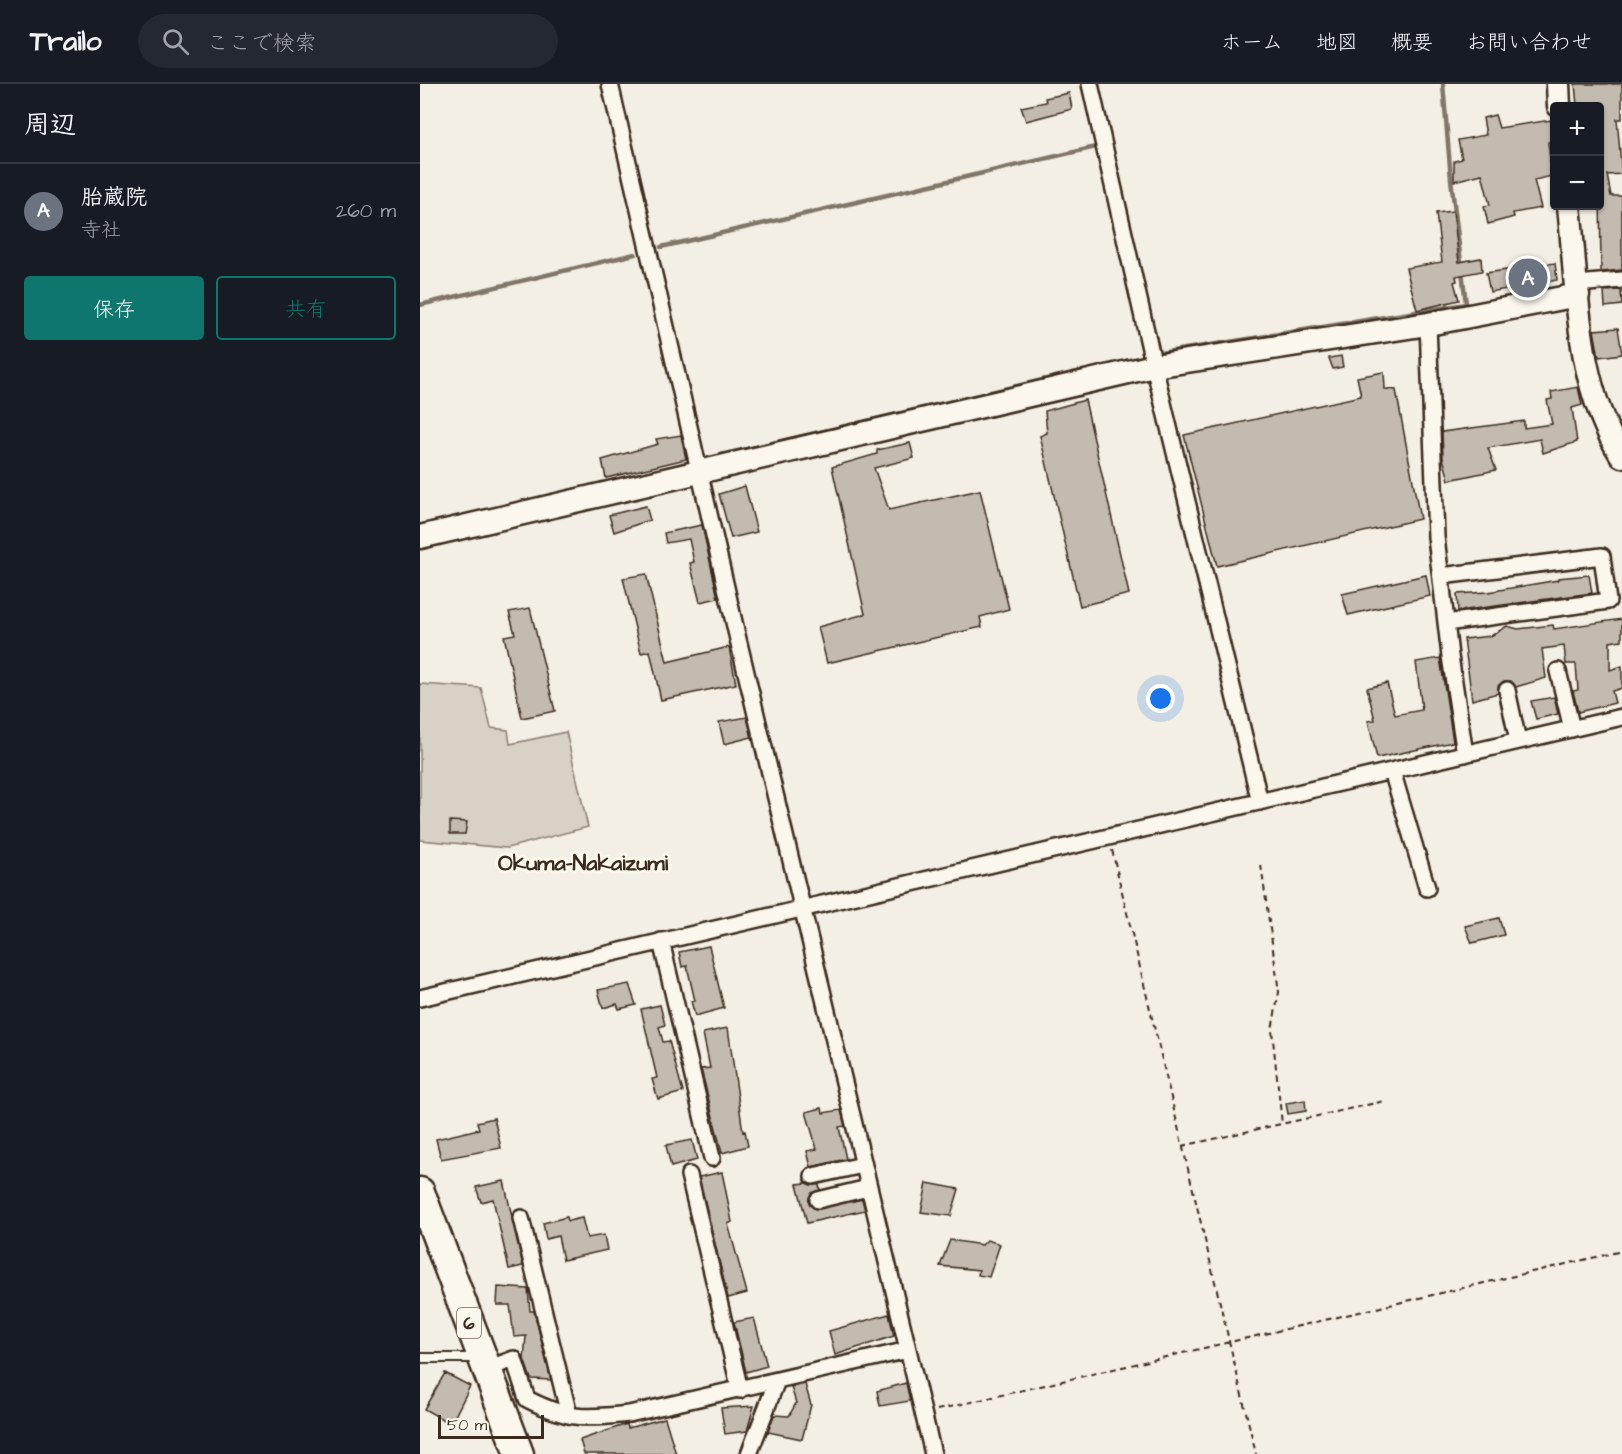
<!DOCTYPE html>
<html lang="ja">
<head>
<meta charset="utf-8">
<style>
	body { margin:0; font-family:"Architects Daughter","Klee One",sans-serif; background:#242831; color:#f1f3f6 }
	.controls { position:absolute; right:18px; top:18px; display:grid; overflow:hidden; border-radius:6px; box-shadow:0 2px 4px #0004 }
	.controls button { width:54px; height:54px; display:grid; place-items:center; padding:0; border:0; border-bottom:2px solid #363941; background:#171b24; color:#f1f3f6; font:30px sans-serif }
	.scale { position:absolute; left:18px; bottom:15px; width:106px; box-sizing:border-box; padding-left:6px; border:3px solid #3b2a1e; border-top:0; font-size:16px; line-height:21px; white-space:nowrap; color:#3b2a1e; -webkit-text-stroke:4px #fbf7ec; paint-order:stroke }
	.you { position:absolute; left:741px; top:615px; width:21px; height:21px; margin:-15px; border:4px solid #fff; border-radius:50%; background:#1a73e8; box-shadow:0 0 0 9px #1a73e833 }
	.badge { display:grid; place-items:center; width:39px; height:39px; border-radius:50%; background:#0f766e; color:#fff; font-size:20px; font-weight:700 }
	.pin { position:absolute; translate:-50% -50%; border:3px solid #fff; box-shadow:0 2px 6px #0006 }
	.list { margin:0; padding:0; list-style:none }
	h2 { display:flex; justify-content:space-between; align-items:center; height:78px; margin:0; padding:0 24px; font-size:26px }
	h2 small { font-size:20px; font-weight:400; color:#9ea1a6 }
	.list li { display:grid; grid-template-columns:39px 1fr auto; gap:18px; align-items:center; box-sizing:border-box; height:96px; padding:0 24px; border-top:2px solid #363941 }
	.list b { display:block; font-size:22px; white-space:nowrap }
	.list p { margin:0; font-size:20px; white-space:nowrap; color:#9ea1a6 }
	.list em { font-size:20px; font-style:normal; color:#9ea1a6 }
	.actions { display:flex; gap:12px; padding:18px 24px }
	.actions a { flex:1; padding:14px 0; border:2px solid #0f766e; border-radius:6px; text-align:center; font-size:21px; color:#0f766e }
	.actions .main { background:#0f766e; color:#fff }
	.icon { flex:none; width:33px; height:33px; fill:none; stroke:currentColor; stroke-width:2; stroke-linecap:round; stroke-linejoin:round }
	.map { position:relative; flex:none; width:1202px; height:1370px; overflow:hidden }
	header { display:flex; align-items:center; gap:36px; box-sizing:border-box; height:84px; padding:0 30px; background:#171b24; border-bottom:2px solid #363941 }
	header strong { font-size:28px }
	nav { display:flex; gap:33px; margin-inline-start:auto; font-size:21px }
	.search { width:420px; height:54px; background:#242831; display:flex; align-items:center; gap:15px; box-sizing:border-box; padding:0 21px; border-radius:33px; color:#9ea1a6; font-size:22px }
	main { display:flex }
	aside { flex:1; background:#171b24 }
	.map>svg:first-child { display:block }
	.green { fill:#d8d1c6; stroke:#8a7e72; stroke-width:1.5 }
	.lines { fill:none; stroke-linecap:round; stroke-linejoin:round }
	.stream { stroke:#817468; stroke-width:4.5 }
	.building { fill:#c3bbb0; stroke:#3b2a1e; stroke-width:1.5 }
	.lane-casing { stroke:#3b2a1e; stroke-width:12 }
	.street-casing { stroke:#3b2a1e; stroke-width:20 }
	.secondary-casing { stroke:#3b2a1e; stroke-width:27 }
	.highway-casing { stroke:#3b2a1e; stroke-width:33 }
	.path { stroke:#3b2a1e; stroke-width:2; stroke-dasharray:6 4.5; stroke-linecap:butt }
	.lane { stroke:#fbf7ec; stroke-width:8 }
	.street { stroke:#fbf7ec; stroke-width:15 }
	.secondary { stroke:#fbf7ec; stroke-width:22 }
	.highway { stroke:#fbf7ec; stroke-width:28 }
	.labels { text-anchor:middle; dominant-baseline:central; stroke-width:6; stroke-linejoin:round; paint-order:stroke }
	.shield { fill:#fbf7ec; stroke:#75685c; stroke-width:1.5 }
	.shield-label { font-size:18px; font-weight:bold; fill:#3b2a1e }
	.quarter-label { font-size:22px; font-weight:bold; fill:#3b2a1e; stroke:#fbf7ec }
</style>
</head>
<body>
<header>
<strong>Trailo</strong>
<div class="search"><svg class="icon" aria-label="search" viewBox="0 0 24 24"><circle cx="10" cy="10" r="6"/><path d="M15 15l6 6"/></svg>ここで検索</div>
<nav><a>ホーム</a><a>地図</a><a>概要</a><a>お問い合わせ</a></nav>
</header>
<main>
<aside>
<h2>周辺<small></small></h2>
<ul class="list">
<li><span class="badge" style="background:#6b7280">A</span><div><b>胎蔵院</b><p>寺社</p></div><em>260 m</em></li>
</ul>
<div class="actions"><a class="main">保存</a><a>共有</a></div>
</aside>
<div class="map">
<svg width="1202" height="1370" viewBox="0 0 1202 1370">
	<rect width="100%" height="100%" fill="#f3efe4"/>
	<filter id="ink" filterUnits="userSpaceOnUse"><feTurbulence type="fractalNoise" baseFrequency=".0167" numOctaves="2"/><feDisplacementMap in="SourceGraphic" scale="12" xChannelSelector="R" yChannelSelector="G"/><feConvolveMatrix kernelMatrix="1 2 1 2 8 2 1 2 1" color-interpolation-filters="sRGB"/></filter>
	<g filter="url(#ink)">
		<path class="green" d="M0 600 61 604 71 644 88 646 90 660 146 648 168 743 87 764 0 756Z"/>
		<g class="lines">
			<path class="stream" d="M241 163 676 63
				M0 221 215 170
				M740 269 1046 220 1031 95 1023 0
				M301 371 661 287"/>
		</g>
		<path class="building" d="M1155 0H1202V35H1197L1202 90 1187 91 1191 112H1202V186L1181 188 1179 22H1157Z
			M649 9 652 25 606 37 601 23 626 18 625 14Z
			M1075 31 1079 44 1131 36 1133 57 1128 58 1132 92 1114 96 1121 124 1093 129 1094 133 1068 140 1064 122 1070 121 1062 90 1034 97V77L1042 75 1038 56 1066 51 1063 34Z
			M1033 127 1039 178 1061 174 1062 187 1036 192 1037 197 1034 198 1039 216 997 226 986 184 1022 178 1016 129Z
			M1135 179 1137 196 1070 208 1066 189Z
			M1201 206 1202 221 1185 223 1184 207Z
			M1198 244 1202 270 1179 273 1174 246Z
			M921 272 923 283 913 285 909 274Z
			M964 288 965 305 976 306 1000 435 797 482 764 351 941 312 937 293Z
			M1158 303 1162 321 1152 324 1157 358 1123 369 1120 355 1068 364 1076 386 1029 396 1023 374 1022 348 1104 337V344L1132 340 1127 316 1132 315 1131 308Z
			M665 316 709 510 660 522 620 352 627 349 625 327Z
			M261 351 266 375 186 394 182 376 238 360 236 355Z
			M490 359 494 374 454 384 469 426 560 406 589 525 560 533 562 543 407 579 398 543 445 530 412 383 457 370V366Z
			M325 402 337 448 311 454 299 410Z
			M226 422 230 436 194 448 189 431Z
			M282 441 298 514 280 518 270 479 274 478 269 455 246 459 244 449Z
			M226 490 247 578 309 563 316 600 241 616 230 567 221 569 203 494Z
			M1006 491 1010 512 928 531 922 510Z
			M1169 491 1172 509 1038 527 1037 510 1068 508 1138 496V494Z
			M110 524 135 627 102 634 84 552 95 550 89 528Z
			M1202 535V556L1190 558V586L1202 582V604L1192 607 1195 619 1158 628 1153 607 1158 606 1156 580H1146L1144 562 1122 565 1126 594 1096 603 1091 597H1084L1078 602V609L1052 616 1044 555 1071 552 1087 542 1098 545 1133 541 1134 545Z
			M1020 574 1033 658 957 674 948 637 955 636 947 604 967 599 975 631 1002 626 996 578Z
			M1134 613 1138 630 1116 635 1111 617Z
			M327 633 332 653 304 660 299 638Z
			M30 737 47 738 45 750H30Z
			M1079 834 1084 851 1052 859 1045 842Z
			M289 862 304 924 275 932 271 917H275L267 882 262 883 259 868Z
			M209 900 216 921 199 925 197 920 183 924 178 906Z
			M240 921 245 941 239 943 243 958 249 957 263 1008 238 1015 232 995 237 994 221 925Z
			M308 944 323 1048 325 1047 328 1062 302 1069 281 985 290 984 283 949Z
			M885 1016 886 1027 868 1030 866 1019Z
			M402 1024 403 1029 421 1026 425 1042 419 1043 426 1075 391 1083 387 1067 397 1065 386 1028Z
			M74 1034 81 1064 21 1075 16 1055 59 1045 57 1038Z
			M272 1056 277 1076 251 1083 246 1061Z
			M302 1088 312 1138 308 1140 327 1209 308 1214 279 1093Z
			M84 1097 103 1182 89 1185 73 1115 61 1118 56 1103Z
			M386 1099 399 1101 400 1106 392 1109 389 1114V1119L395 1125 442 1115 445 1126 387 1139 377 1100Z
			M507 1099 539 1105 531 1132 501 1128Z
			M147 1133 148 1137 162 1134 167 1154 184 1151 187 1166 143 1176 138 1152 126 1155 123 1139Z
			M530 1156 562 1161 567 1156 580 1160 569 1193 558 1191 559 1186 520 1182Z
			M78 1203 108 1205 110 1227H114L131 1296 111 1295 104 1275 106 1252 94 1253 90 1221H77Z
			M469 1230 474 1252 415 1271 409 1247Z
			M334 1234 347 1282 326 1288 314 1238Z
			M25 1289 50 1302 31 1340 4 1325Z
			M486 1299 490 1317 460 1322 457 1307Z
			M385 1300 391 1321 382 1355 348 1348 354 1331 369 1332 376 1319 371 1303Z
			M334 1322 327 1347 305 1350 301 1324Z
			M245 1334 256 1370H164L160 1356 207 1340 208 1344Z"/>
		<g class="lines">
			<defs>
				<path id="lane" d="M0 1274H55"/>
				<path id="street" d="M190 0 317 551 513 1370
					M670 0 734 282 840 718
					M1157 200 1202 196
					M1008 240 1016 453 1030 572 1045 670
					M1021 492 1182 472 1188 517 1026 539
					M1138 587 1152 645
					M1087 606 1098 657
					M972 687 1007 804
					M241 857 292 1074
					M0 914 1202 633
					M269 1091 320 1306
					M393 1092 443 1081
					M398 1116 448 1104
					M101 1134 149 1331
					M67 1285 94 1275 107 1315C148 1336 165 1335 209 1330L488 1266
					M329 1370 356 1299"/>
				<path id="secondary" d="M1138 0 1139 22
					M1149 122C1158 205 1155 300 1202 372
					M0 453 734 282 1008 240 1158 211"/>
				<path id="highway" d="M0 1108 99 1370"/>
			</defs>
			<use href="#lane" class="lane-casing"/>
			<use href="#street" class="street-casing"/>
			<use href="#secondary" class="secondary-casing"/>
			<use href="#highway" class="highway-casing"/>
			<path class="path" d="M692 766 836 1370
				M841 781 859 908 852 946 862 1040
				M762 1062 965 1017
				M517 1326 1202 1167"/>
			<use href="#lane" class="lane"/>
			<use href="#street" class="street"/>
			<use href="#secondary" class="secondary"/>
			<use href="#highway" class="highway"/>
		</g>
	</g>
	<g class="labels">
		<rect class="shield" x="37" y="1224" width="24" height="30" rx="4.5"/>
		<g class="shield-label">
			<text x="49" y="1239">6</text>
		</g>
		<g class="quarter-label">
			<text x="163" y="779">Okuma-Nakaizumi</text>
		</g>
	</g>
</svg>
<div class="controls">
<button>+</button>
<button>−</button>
</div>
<div class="scale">50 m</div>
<div class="you"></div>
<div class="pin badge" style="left:1108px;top:194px;background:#6b7280">A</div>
</div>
</main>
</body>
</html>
